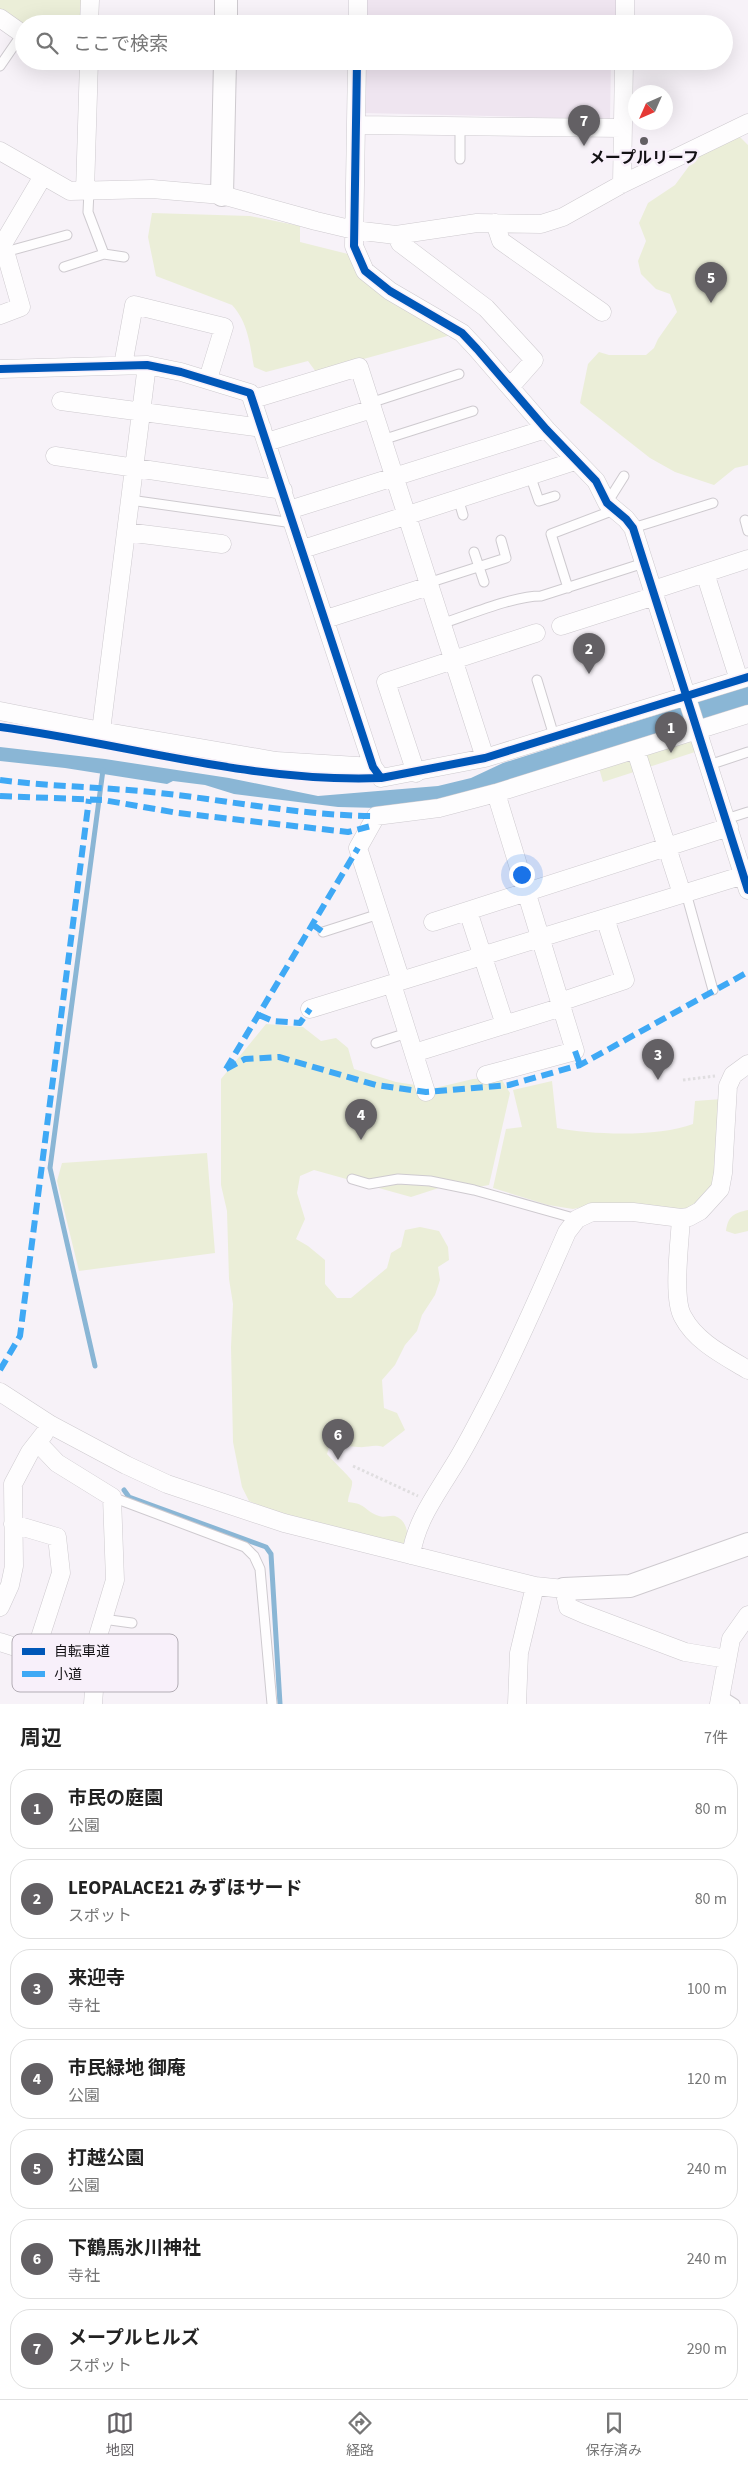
<!DOCTYPE html>
<html lang="ja">
<head>
<meta charset="utf-8">
<style>
	body { margin:0; font-family:"Source Sans 3","Noto Sans JP",sans-serif; background:#f6f6f6; color:#222 }
	.compass { position:absolute; left:628px; top:85px; width:45px; height:45px; border-radius:50%; background:#fff; box-shadow:0 5px 20px #0002; rotate:225deg }
	.you { position:absolute; left:521px; top:874px; width:18px; height:18px; margin:-12px; border:4px solid #fff; border-radius:50%; background:#1a73e8; box-shadow:0 0 0 8px #1a73e833 }
	.badge { display:grid; place-items:center; width:32px; height:32px; border-radius:50%; background:#636064; color:#fff; font-size:16px; font-weight:700 }
	.pin { position:absolute; translate:-50% -41px; filter:drop-shadow(0 1px 2px #0008) }
	.pin::after { content:''; position:absolute; top:26px; width:18px; height:15px; background:inherit; clip-path:polygon(0 0,100% 0,50% 100%) }
	.list { margin:0; padding:0; list-style:none }
	h2 { display:flex; justify-content:space-between; align-items:center; height:65px; margin:0; padding:0 20px; font-size:21px }
	h2 small { font-size:16px; font-weight:400; color:#767676 }
	.list li { display:grid; grid-template-columns:32px 1fr auto; gap:15px; align-items:center; box-sizing:border-box; height:80px; margin:0 10px 10px; padding:0 10px; border:1px solid #e0e0e0; border-radius:20px }
	.list b { display:block; font-size:19px; white-space:nowrap }
	.list p { margin:0; font-size:16px; white-space:nowrap; color:#767676 }
	.list em { font-size:16px; font-style:normal; color:#767676 }
	.icon { flex:none; width:28px; height:28px; fill:none; stroke:currentColor; stroke-width:2; stroke-linecap:round; stroke-linejoin:round }
	.map { position:relative; flex:none; width:748px; height:1704px; overflow:hidden }
	.search { position:absolute; background:#fff; box-shadow:0 5px 20px #0002; left:15px; right:15px; top:15px; height:55px; display:flex; align-items:center; gap:12px; box-sizing:border-box; padding:0 18px; border-radius:28px; color:#767676; font-size:19px }
	.sheet { height:695px; background:#fff }
	nav { display:flex; justify-content:space-around; align-items:center; box-sizing:border-box; height:70px; border-top:1px solid #e0e0e0; background:#fff; font-size:14px; color:#767676 }
	nav a { display:grid; justify-items:center; gap:2px }
	nav .on { color:#636064 }
	.map>svg:first-child { display:block }
	.built { fill:#efe5f0 }
	.green { fill:#ebeed8 }
	.water { fill:#8ab6d5 }
	.lines { fill:none; stroke-linecap:round; stroke-linejoin:round }
	.stream { stroke:#8ab6d5; stroke-width:5 }
	.service-casing { stroke:#cecacf; stroke-width:11 }
	.minor-casing { stroke:#cecacf; stroke-width:19 }
	.tertiary-casing { stroke:#cecacf; stroke-width:24 }
	.path { stroke:#e0dee0; stroke-width:3; stroke-dasharray:2.5 2.5; stroke-linecap:butt }
	.service { stroke:#fefdfe; stroke-width:9 }
	.minor { stroke:#fefdfe; stroke-width:18 }
	.tertiary { stroke:#fefdfe; stroke-width:22 }
	.quiet { stroke:#3fa9f5; stroke-width:6; stroke-dasharray:12 6; stroke-linecap:butt }
	.cycleway-casing { stroke:#f8f0fa; stroke-width:11 }
	.cycleway { stroke:#0057b8; stroke-width:8 }
	.poi-dot { fill:#636064; stroke:#f8f0fa; stroke-width:2 }
	.labels { text-anchor:middle; dominant-baseline:central; stroke-width:5; stroke-linejoin:round; paint-order:stroke }
	.poi-label { font-size:16px; font-weight:bold; fill:#131114; stroke:#f8f0fa }
	.key { fill:#f8f0fa; stroke:#b3adb5; stroke-width:1 }
	.key-label { font-size:14px; fill:#131114 }
</style>
</head>
<body>
<div class="map">
<svg width="748" height="1704" viewBox="0 0 748 1704">
	<rect width="100%" height="100%" fill="#f7f2f8"/>
	<path class="built" d="M365 0H617V21L616 24H364Z
		M363 61H611L610 119 364 113Z"/>
	<path class="green" d="M0 0H81L80 24H24V28L0 11Z
		M738 135 748 145V465L735 468 714 485 675 472 650 458 580 403 588 364 599 352 609 355H646L654 348 658 339 677 312 670 294 656 289 641 274 638 261 646 241 639 223 648 203 675 185 695 158Z
		M152 213 250 216 300 226V242L352 255 451 335 316 372 308 361 266 372 254 367C250 345 248 322 232 305L156 276 148 237Z
		M690 739 695 741 698 751 646 768 645 755Z
		M627 759 634 762 637 771 603 782 599 768Z
		M266 1024 303 1027 321 1041 336 1038 348 1048 354 1069 396 1082 435 1088 473 1079 500 1077 510 1093 489 1185 467 1189 448 1185 411 1197 314 1170 300 1176 297 1193 305 1219 296 1239 308 1246 325 1260V1284L337 1298H351L387 1268 391 1253 401 1247 405 1230 420 1227 439 1231 448 1247 449 1260 438 1267 440 1280 435 1295 422 1315 417 1331 405 1345 395 1365 382 1380 384 1408 397 1413 405 1430 383 1447C373 1444 368 1448 358 1447 348 1447 342 1443 330 1444L327 1454C331 1459 352 1479 352 1481 353 1487 348 1495 348 1502 368 1504 364 1511 379 1516 384 1518 390 1515 395 1516 406 1520 409 1532 406 1542L398 1545 378 1541 358 1532 342 1531 292 1519 249 1501 242 1487 233 1442 231 1347 233 1304 229 1279 227 1211 221 1185V1079Z
		M552 1081 557 1128C593 1135 660 1137 693 1124L695 1101 722 1099 714 1186 699 1205 685 1210 596 1204 573 1209 548 1205 493 1188 506 1129 522 1127 513 1090Z
		M207 1153 215 1253 79 1271 57 1181 62 1163Z
		M748 1210V1231L735 1234 726 1231C728 1216 734 1213 748 1210Z"/>
	<path class="water" d="M748 686V707L465 797 379 808 338 807 234 794 205 785 173 781 167 784 65 768 0 761V747L105 759 229 778 318 796 438 786 471 778 503 763Z"/>
	<g class="lines">
		<path class="stream" d="M95 1366 50 1168 103 770
			M124 1490 129 1497 266 1547 271 1554 280 1704"/>
		<defs>
			<path id="service" d="M0 66 22 34
				M460 159V126
				M89 191 88 212 104 254
				M5 252 67 235
				M64 267 104 254 124 257
				M370 403 459 374
				M382 440 473 411
				M530 475 539 501 555 496
				M458 498 463 515
				M130 500 293 523
				M607 503 624 476
				M745 520 748 531
				M633 528 713 503
				M474 552 484 582
				M428 583 506 558 501 540
				M568 588 551 534 614 510
				M441 624C469 615 513 596 541 596L644 563
				M537 680 554 736
				M709 765 748 752
				M726 819 748 812
				M686 893 713 990
				M323 932 379 914
				M376 1043 407 1033
				M352 1179 369 1184 398 1179 430 1181 474 1190 577 1219
				M112 1497 245 1547 254 1556 260 1569 272 1704
				M103 1619 132 1623
				M96 1670 152 1677 159 1643
				M721 1695 735 1704"/>
			<path id="minor" d="M0 18 24 35
				M89 24 90 0
				M358 24V0
				M625 24V0
				M357 61 354 246 365 271 390 291 462 333 477 349 546 429 596 481 607 503 626 519 633 528 748 890
				M356 125 622 128
				M0 151 70 191 152 189 222 195 316 221 354 230 396 235 477 223 541 224 563 217 622 184 748 123
				M622 184 624 61
				M85 191 89 61
				M495 223 501 241 602 312
				M396 235 400 243 486 308 534 360 511 386
				M0 315 21 307 3 244 43 176
				M123 365 134 305 224 327 208 379
				M0 369 147 365 181 372 250 393 373 767 381 778 485 758 748 677
				M254 399 359 367 485 758
				M61 401 262 428
				M267 442 372 409
				M55 456 283 490
				M289 510 546 429
				M126 532 222 544
				M303 549 575 461
				M705 573 739 680
				M653 590 748 559
				M326 619 429 586
				M561 626 655 596
				M0 711 101 731 276 761 373 767
				M101 731 147 365
				M636 751 682 894
				M416 773 386 682 536 633
				M468 911 505 1025
				M433 922 729 827
				M401 981 358 848 376 816 439 808 496 793 748 714
				M392 984 426 1092
				M560 1002 625 980 605 918
				M310 1009 744 875
				M414 1053 562 1007
				M486 1075 575 1051 496 793
				M681 1218C680 1241 672 1299 683 1317 696 1342 725 1356 748 1370
				M0 1392 51 1425 126 1465 167 1484 284 1523 535 1586 564 1589 568 1607 584 1614 685 1652 727 1659
				M38 1443 57 1463 112 1497 115 1580 98 1636 93 1704
				M411 1555C416 1522 434 1498 451 1470 464 1450 475 1428 486 1407 516 1350 541 1291 567 1232L577 1219 592 1212H633L681 1218 689 1217 700 1211 720 1189 723 1173 728 1086 733 1075 748 1064
				M0 1607 10 1585 14 1566 13 1484 30 1452 44 1434
				M0 1642 31 1652 36 1650 61 1573 57 1537 13 1524
				M517 1704 519 1653 535 1586
				M719 1704 731 1639 748 1615"/>
			<path id="tertiary" d="M226 24V0
				M222 195 225 61
				M564 1589 630 1586 748 1544"/>
		</defs>
		<use href="#service" class="service-casing"/>
		<use href="#minor" class="minor-casing"/>
		<use href="#tertiary" class="tertiary-casing"/>
		<path class="path" d="M683 1080 715 1076
			M353 1466 418 1496"/>
		<use href="#service" class="service"/>
		<use href="#minor" class="minor"/>
		<use href="#tertiary" class="tertiary"/>
		<path class="quiet" d="M0 780C53 787 107 787 160 793 232 801 304 816 376 816
			M0 796 103 800 178 813 348 832 371 826
			M312 924 323 932
			M259 1015 273 1021 300 1023 310 1009
			M575 1051 580 1065
			M226 1069 245 1059 279 1057 376 1085 426 1092 509 1085 580 1065 748 972
			M226 1069 358 848
			M0 1370 20 1336 89 799"/>
		<defs>
			<path id="cycleway" d="M357 61 354 246 365 271 390 291 462 333 477 349 546 429 596 481 607 503 626 519 633 528 748 890
				M0 369 147 365 181 372 250 393 373 767 381 778 485 758 748 677
				M0 727C126 744 252 783 381 778"/>
		</defs>
		<use href="#cycleway" class="cycleway-casing"/>
		<use href="#cycleway" class="cycleway"/>
	</g>
	<circle class="poi-dot" cx="644" cy="141" r="5"/>
	<g class="labels">
		<g class="poi-label">
			<text x="644" y="158">メープルリーフ</text>
		</g>
	</g>
	<rect x="12" y="1634" width="166" height="58" rx="8" class="key"/>
	<rect x="22" y="1648" width="23" height="7" fill="#0057b8"/>
	<rect x="22" y="1671" width="23" height="6" fill="#3fa9f5"/>
	<g class="key-label">
		<text x="54" y="1656">自転車道</text>
		<text x="54" y="1679">小道</text>
	</g>
</svg>
<svg class="compass" viewBox="-18 -18 36 36"><path d="M0-13l5 13h-10z" fill="#e53935"/><path d="M0 13l5-13h-10z" fill="#767676"/></svg>
<div class="you"></div>
<div class="pin badge" style="left:671px;top:753px">1</div>
<div class="pin badge" style="left:589px;top:674px">2</div>
<div class="pin badge" style="left:658px;top:1080px">3</div>
<div class="pin badge" style="left:361px;top:1140px">4</div>
<div class="pin badge" style="left:711px;top:303px">5</div>
<div class="pin badge" style="left:338px;top:1460px">6</div>
<div class="pin badge" style="left:584px;top:146px">7</div>
<div class="search"><svg class="icon" aria-label="search" viewBox="0 0 24 24"><circle cx="10" cy="10" r="6"/><path d="M15 15l6 6"/></svg>ここで検索</div>
</div>
<section class="sheet">
<h2>周辺<small>7件</small></h2>
<ul class="list">
<li><span class="badge">1</span><div><b>市民の庭園</b><p>公園</p></div><em>80 m</em></li>
<li><span class="badge">2</span><div><b>LEOPALACE21 みずほサード</b><p>スポット</p></div><em>80 m</em></li>
<li><span class="badge">3</span><div><b>来迎寺</b><p>寺社</p></div><em>100 m</em></li>
<li><span class="badge">4</span><div><b>市民緑地 御庵</b><p>公園</p></div><em>120 m</em></li>
<li><span class="badge">5</span><div><b>打越公園</b><p>公園</p></div><em>240 m</em></li>
<li><span class="badge">6</span><div><b>下鶴馬氷川神社</b><p>寺社</p></div><em>240 m</em></li>
<li><span class="badge">7</span><div><b>メープルヒルズ</b><p>スポット</p></div><em>290 m</em></li>
</ul>
</section>
<nav>
<a class="on"><svg class="icon" aria-label="map" viewBox="0 0 24 24"><path d="M3 6l6-2 6 2 6-2v14l-6 2-6-2-6 2zM9 4v14M15 6v14"/></svg>地図</a>
<a><svg class="icon" aria-label="directions" viewBox="0 0 24 24"><path d="M12 3l9 9-9 9-9-9zM9 14v-3h6M13 9l2 2-2 2"/></svg>経路</a>
<a><svg class="icon" aria-label="saved" viewBox="0 0 24 24"><path d="M7 4h10v16l-5-4-5 4z"/></svg>保存済み</a>
</nav>
</body>
</html>
